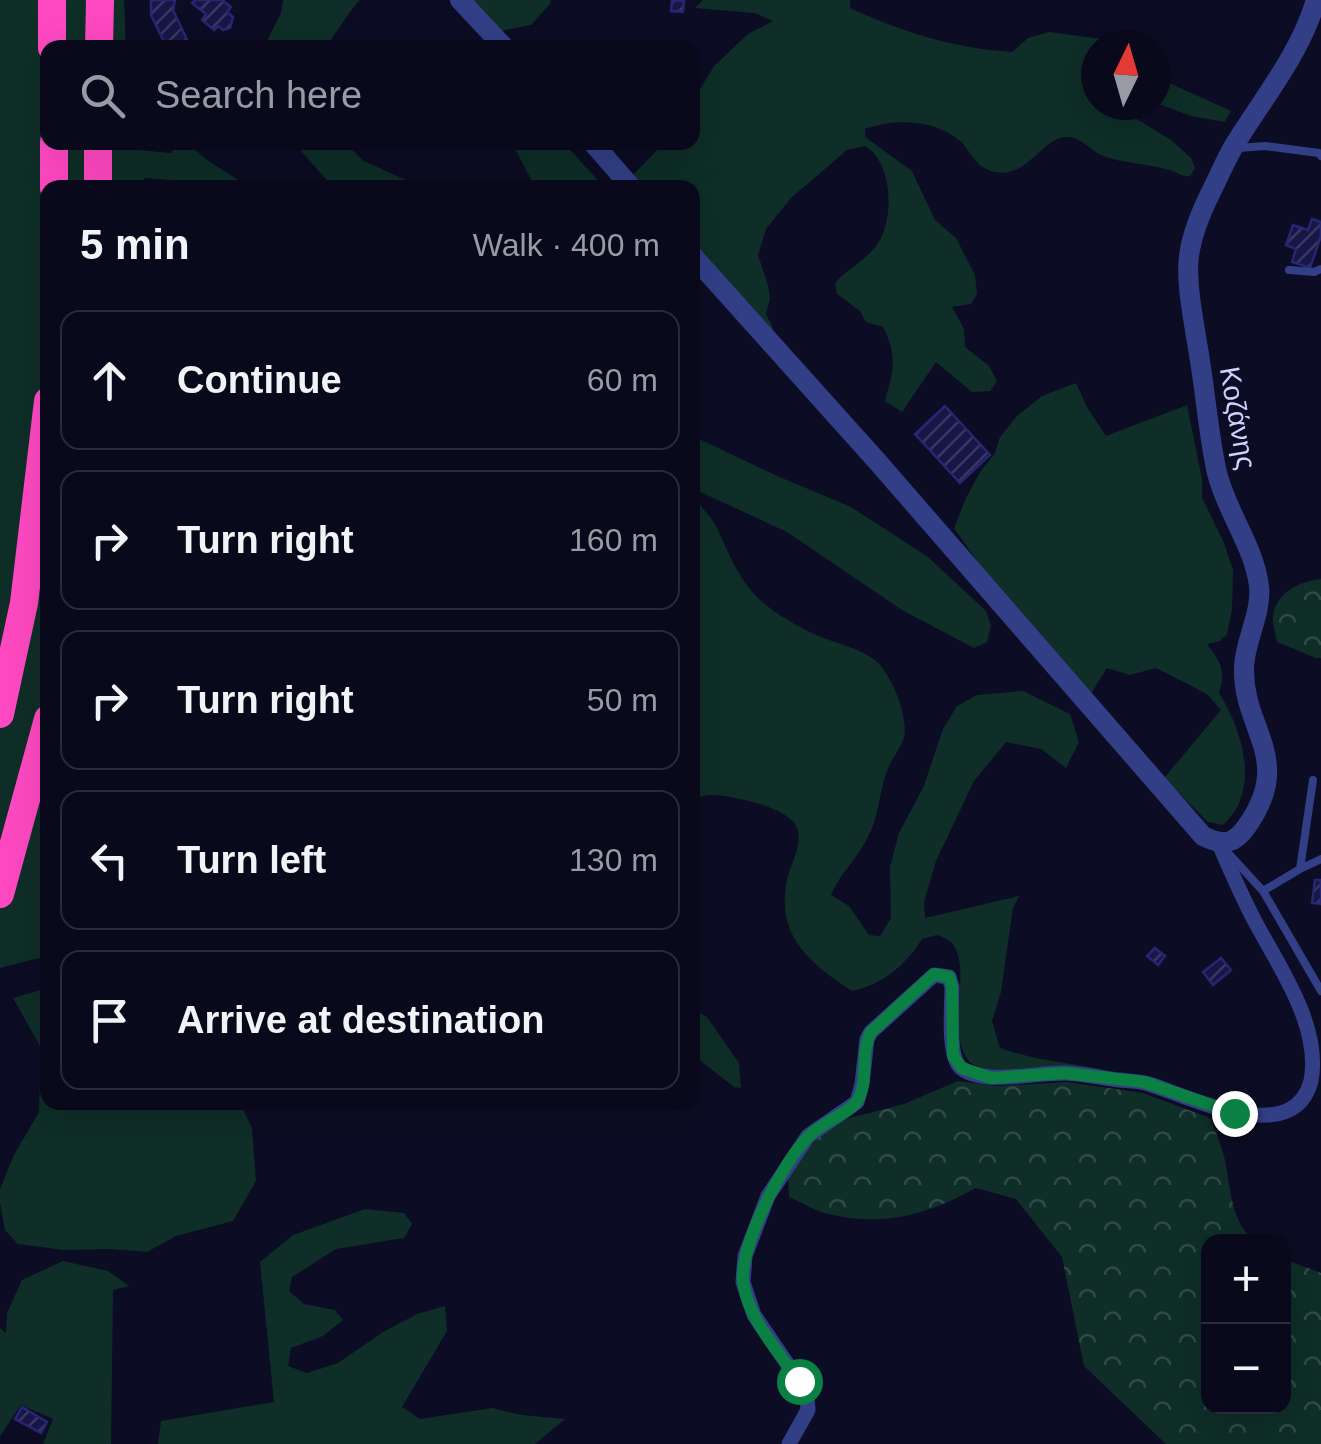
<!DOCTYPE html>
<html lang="en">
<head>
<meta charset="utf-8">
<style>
	body { margin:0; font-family:Arial,sans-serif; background:#171728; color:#f1f3f6 }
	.controls { position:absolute; right:30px; bottom:30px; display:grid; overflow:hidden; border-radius:20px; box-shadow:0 10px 40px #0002 }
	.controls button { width:90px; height:90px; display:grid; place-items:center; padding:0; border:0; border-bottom:2px solid #292a3a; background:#09091b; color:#f1f3f6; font:50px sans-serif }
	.compass { position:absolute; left:1081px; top:30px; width:90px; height:90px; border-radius:50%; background:#09091b; box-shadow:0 10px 40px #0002; rotate:5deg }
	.stop { position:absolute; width:30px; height:30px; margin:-22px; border:8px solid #0b8043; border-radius:50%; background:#fff }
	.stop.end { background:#0b8043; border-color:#fff; box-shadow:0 2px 10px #0008 }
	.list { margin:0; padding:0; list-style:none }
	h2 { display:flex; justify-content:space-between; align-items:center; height:130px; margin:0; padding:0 40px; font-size:42px }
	h2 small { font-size:32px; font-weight:400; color:#999aa3 }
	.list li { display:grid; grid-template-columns:65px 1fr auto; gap:30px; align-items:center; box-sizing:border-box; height:140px; margin:0 20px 20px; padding:0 20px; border:2px solid #292a3a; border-radius:20px }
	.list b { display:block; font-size:38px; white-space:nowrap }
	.list em { font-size:32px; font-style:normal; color:#999aa3 }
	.icon { flex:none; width:55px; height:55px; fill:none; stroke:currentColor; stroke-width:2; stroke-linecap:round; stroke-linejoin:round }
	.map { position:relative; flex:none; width:1321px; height:1444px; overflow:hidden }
	.search { position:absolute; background:#09091b; box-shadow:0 10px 40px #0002; left:40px; top:40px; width:660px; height:110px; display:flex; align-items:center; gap:25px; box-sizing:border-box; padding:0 35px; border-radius:20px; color:#999aa3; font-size:38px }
	.panel { position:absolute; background:#09091b; box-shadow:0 10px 40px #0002; left:40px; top:180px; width:660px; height:930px; border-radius:20px }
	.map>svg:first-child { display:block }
	.green { fill:#0e2e27 }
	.forest { fill:url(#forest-crowns) }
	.building { fill:url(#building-hatch); stroke:#272674; stroke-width:2.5 }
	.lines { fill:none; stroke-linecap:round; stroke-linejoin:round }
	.service { stroke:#323f87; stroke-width:8 }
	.minor { stroke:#323f87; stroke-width:15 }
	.tertiary { stroke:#323f87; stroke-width:20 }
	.motorway { stroke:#ff49c2; stroke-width:28 }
	.route { stroke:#0b8043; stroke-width:12 }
	.labels { text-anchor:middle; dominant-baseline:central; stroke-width:8; stroke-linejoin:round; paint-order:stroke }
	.street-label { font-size:28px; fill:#ced2ff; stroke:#0c0c24 }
</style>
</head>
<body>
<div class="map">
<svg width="1321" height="1444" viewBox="0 0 1321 1444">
	<defs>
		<pattern id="forest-crowns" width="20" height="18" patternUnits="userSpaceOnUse" patternTransform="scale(2.5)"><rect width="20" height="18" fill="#0e2e27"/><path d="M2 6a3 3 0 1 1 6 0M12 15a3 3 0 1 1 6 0" fill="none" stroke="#304b47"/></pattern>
		<pattern id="building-hatch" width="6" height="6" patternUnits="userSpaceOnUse" patternTransform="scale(2.5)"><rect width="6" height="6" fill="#171646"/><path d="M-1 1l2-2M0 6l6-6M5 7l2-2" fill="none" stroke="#383762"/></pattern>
	</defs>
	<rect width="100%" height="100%" fill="#0c0c24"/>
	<path class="green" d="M0 0H124L126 47 48 48V142L128 143 127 149 171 153 179 143H187L210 162 249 187H186L181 181 144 178 146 187 48 188 47 956 0 968Z
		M283 0H360L352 9 326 47H264L281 13Z
		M466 0H551L550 4 531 25 496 32Z
		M703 0H850V8C903 32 952 48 1012 52L1028 38 1049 32 1140 44 1096 45V105H1114L1171 140 1191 158 1195 168 1190 176C1181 177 1178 172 1169 170 1147 163 1122 164 1101 155 1090 150 1081 137 1067 137 1043 135 1024 187 986 169 974 163 969 149 960 141 935 119 894 118 865 129V137L912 171 935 220 956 238 975 275 977 294 971 304 952 307 964 329 965 347 989 366 997 381 990 391 972 392 936 362 902 412 885 401C893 372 898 356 883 327L866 322 860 311 837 294 835 283C849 267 869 259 880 240 894 214 892 162 865 146L847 150 791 198 766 229 758 255 768 285 770 299 766 314 772 326 775 341 693 248 692 188 640 187 631 177 664 143 692 142 693 101 714 66 748 34 773 21 755 13 695 8Z
		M1156 77 1231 111 1225 122 1191 116 1156 103Z
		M294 143H344L364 161 421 187H333Z
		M512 143H564L604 187H535Z
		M1076 383 1087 407 1106 436 1187 405 1202 479V497L1224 543 1233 570 1232 610 1227 634 1220 641 1207 644C1221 662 1226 671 1219 693 1243 731 1261 791 1223 825L1208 822 1164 778 1221 710 1207 694 1156 668 1130 675 1107 668 1090 695 981 567 954 528 966 498 980 472 995 453 1000 437 1017 416 1042 396Z
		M693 436 775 475 851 507 928 557 986 611 991 626 987 642 974 648 902 610 787 532 694 489C696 505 710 514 717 528 729 554 739 580 760 600 774 613 795 625 812 633 832 643 856 646 875 660 891 673 909 717 904 737 901 749 891 759 887 771 879 793 879 816 868 837 858 858 840 873 831 895L849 906 869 935 880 936 891 918 890 867 899 833 924 786 943 729 957 706 977 695 1023 691 1070 714 1079 742 1066 768 1041 749 1006 742 974 781 936 861 924 902 925 918 1019 896 1013 908 1001 992 992 1021 1000 1048C1036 1061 1073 1063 1110 1071 1095 1070 1078 1066 1063 1066 1038 1066 980 1082 966 1057 947 1027 973 965 951 942 947 939 942 937 937 935L922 939C906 965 882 985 852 991 811 964 775 936 787 880 791 862 803 846 797 828 790 807 728 794 707 795 703 796 696 799 693 800Z
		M47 988 48 1102 240 1103 252 1128 256 1181 233 1221 176 1236 147 1252 112 1249 64 1250 18 1244 5 1230 0 1203V1189L14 1155 39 1112 41 1048 13 998Z
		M692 1008 707 1017 739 1063 741 1088 734 1087 693 1055Z
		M365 1209 404 1213 412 1224 404 1238 336 1249 292 1277 289 1291 304 1304 335 1310 343 1320 323 1336 291 1348 288 1366 307 1373 338 1363 383 1332 417 1314 445 1306 447 1331 402 1407 420 1419 492 1408 521 1415 565 1419 535 1444H158L161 1421 274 1402 260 1262 293 1235Z
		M63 1261 108 1271 129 1286 113 1290 111 1444H43L53 1419 21 1405 0 1436V1328L6 1333 7 1313 22 1280Z"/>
	<path class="forest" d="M1321 579V658H1316L1277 642C1276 634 1272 624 1273 617 1275 593 1300 581 1321 579Z
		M958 1081 999 1086 1066 1082 1143 1093 1210 1118C1214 1128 1219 1139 1222 1149 1231 1177 1228 1224 1256 1241L1208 1242V1406H1284V1259L1321 1273V1444H1166L1084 1366 1062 1257 1016 1199 976 1188C927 1215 881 1228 825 1213 813 1210 801 1202 789 1197L788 1178 810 1140 846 1119 904 1104Z"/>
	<path class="building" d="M151 0H175L173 10 190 46 167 48 151 15Z
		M195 0H222L231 7 227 12 233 17 230 28 223 30 218 26 214 30 202 20 206 14 192 3Z
		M672 0 684 1 683 12 671 11Z
		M1312 219 1321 222V236L1310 268 1292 262 1296 249 1286 245 1293 225 1308 230Z
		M945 406 990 455 960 483 915 434Z
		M1315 880H1321V904L1312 903Z
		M1155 948 1165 956 1158 965 1147 956Z
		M1221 958 1231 970 1213 985 1203 972Z
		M22 1407 47 1422 41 1433 15 1419Z"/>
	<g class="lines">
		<path class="service" d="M1238 148 1265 146 1319 153 1321 156
			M1289 270 1314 272 1321 269
			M1229 854 1263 891 1321 991
			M1300 869 1321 859
			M1263 891 1300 869 1313 780"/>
		<path class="minor" d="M789 1444 808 1410 807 1398 799 1381 754 1315 743 1282 745 1256 768 1196 808 1136 857 1102 862 1084 867 1039 871 1032 934 975 949 977 952 987C952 1005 947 1057 961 1068 984 1086 1038 1072 1066 1073 1084 1074 1102 1078 1119 1080 1129 1081 1139 1081 1149 1084 1190 1097 1293 1149 1311 1081 1321 1028 1282 971 1258 927 1243 900 1231 871 1219 844"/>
		<path class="tertiary" d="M460 0 505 48
			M592 142 632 188
			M692 255 876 460 1203 836C1223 846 1234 845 1247 826 1295 758 1242 730 1244 667 1245 640 1262 613 1259 586 1254 546 1227 513 1217 473 1209 437 1206 398 1200 361 1196 333 1185 283 1189 256 1192 233 1201 212 1211 192 1219 176 1226 159 1235 144 1264 97 1300 54 1316 0"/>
		<path class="motorway" d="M52 0V48
			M99 48 100 0
			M54 142V188
			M98 142V188
			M0 714 24 603 48 401
			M0 894 48 719"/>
	</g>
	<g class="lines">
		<path class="route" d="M799 1381C779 1352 747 1318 743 1281 740 1245 783 1161 809 1136 821 1123 850 1113 858 1100 869 1079 860 1052 871 1032L934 974 949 977 952 986 953 1056 962 1068 991 1078 1064 1073 1144 1082 1234 1113"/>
	</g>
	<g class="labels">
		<g class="street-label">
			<text transform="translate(1238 418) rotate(80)">Κοζάνης</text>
		</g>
	</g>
</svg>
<div class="controls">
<button>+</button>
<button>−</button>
</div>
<svg class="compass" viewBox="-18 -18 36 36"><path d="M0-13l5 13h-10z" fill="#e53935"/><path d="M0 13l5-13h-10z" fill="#999aa3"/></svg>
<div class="stop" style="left:799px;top:1381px"></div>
<div class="stop end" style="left:1234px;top:1113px"></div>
<div class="search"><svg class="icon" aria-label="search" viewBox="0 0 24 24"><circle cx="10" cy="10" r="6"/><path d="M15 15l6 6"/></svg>Search here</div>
<section class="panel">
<h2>5 min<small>Walk · 400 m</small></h2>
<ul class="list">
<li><svg class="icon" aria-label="ahead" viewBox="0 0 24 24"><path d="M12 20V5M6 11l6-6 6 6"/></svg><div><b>Continue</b></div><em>60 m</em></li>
<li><svg class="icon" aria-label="right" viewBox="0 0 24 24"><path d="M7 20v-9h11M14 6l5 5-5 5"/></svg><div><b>Turn right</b></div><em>160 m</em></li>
<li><svg class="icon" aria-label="right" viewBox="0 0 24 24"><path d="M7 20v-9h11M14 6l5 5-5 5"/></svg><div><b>Turn right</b></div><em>50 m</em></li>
<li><svg class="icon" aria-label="left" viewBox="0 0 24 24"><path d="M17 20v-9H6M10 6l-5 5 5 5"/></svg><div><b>Turn left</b></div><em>130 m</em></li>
<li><svg class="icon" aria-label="arrive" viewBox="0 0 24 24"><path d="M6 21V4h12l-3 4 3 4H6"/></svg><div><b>Arrive at destination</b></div></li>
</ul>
</section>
</div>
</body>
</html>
